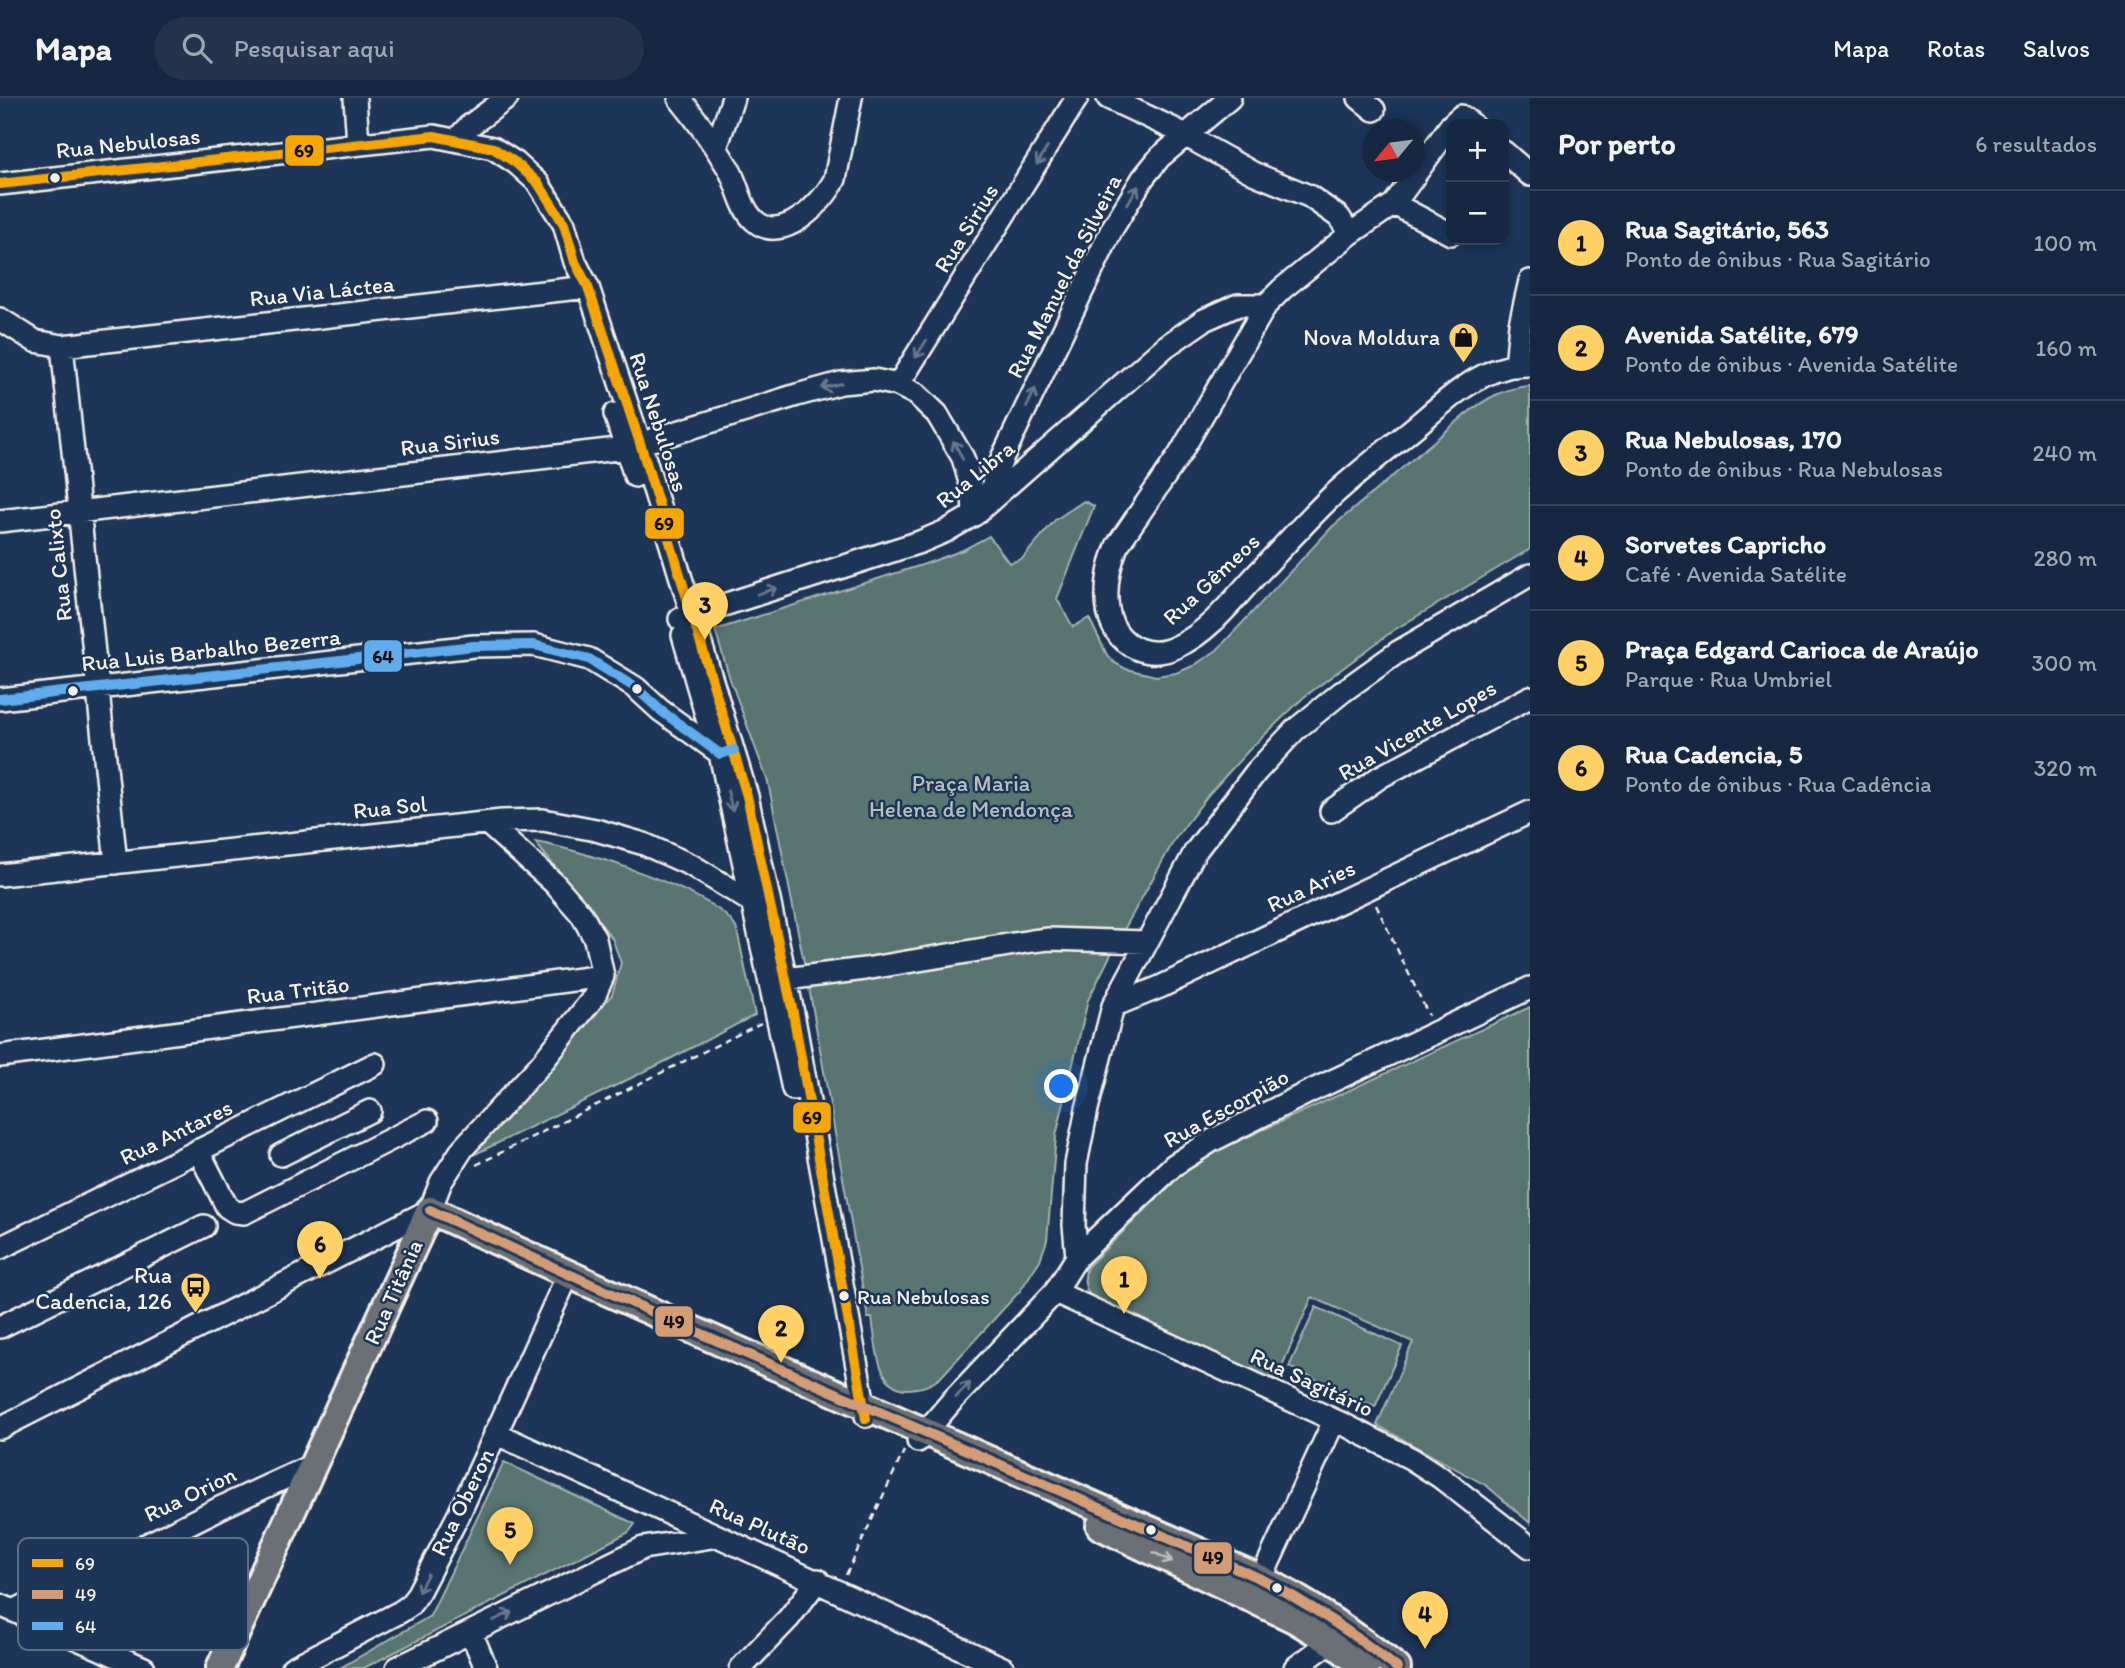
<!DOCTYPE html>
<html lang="pt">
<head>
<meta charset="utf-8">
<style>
	body { margin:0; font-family:Itim,sans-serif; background:#23344c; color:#f1f3f6 }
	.controls { position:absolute; right:21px; top:21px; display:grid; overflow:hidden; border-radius:14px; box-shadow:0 4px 10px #0003 }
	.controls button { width:63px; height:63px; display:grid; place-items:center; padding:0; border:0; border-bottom:2px solid #35445a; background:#162841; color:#f1f3f6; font:35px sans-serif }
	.compass { position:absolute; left:1362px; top:21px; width:63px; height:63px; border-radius:50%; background:#162841; box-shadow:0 4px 10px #0003; rotate:241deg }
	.you { position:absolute; left:1062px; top:989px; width:24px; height:24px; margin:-18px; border:5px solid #fff; border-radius:50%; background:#1a73e8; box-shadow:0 0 0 10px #1a73e833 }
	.badge { display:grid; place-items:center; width:46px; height:46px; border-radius:50%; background:#ffd166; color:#111; font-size:23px; font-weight:700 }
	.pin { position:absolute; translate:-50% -58px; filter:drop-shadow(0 2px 4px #0008) }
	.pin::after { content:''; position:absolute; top:37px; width:24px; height:21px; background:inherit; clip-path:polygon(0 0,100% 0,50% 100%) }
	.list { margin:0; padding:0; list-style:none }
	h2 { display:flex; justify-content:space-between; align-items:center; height:91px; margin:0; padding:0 28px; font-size:30px }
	h2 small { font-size:23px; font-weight:400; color:#9ea6b1 }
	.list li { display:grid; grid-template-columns:46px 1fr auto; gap:21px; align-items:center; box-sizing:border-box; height:105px; padding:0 28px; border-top:2px solid #35445a }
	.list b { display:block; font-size:26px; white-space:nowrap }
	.list p { margin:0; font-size:23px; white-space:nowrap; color:#9ea6b1 }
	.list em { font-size:23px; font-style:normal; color:#9ea6b1 }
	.icon { flex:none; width:38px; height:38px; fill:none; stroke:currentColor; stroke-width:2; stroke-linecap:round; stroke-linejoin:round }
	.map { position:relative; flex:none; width:1530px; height:1570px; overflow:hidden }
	header { display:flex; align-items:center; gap:42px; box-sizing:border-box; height:98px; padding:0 35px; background:#162841; border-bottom:2px solid #35445a }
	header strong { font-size:33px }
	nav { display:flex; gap:38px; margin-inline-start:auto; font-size:24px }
	.search { width:490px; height:63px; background:#23344c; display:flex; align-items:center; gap:18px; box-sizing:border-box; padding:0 24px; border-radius:38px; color:#9ea6b1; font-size:26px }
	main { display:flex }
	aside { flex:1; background:#162841 }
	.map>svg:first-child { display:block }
	.green { fill:#597471; stroke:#a6b2ac; stroke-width:2 }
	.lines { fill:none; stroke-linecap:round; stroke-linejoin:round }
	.minor-casing { stroke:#f4f1e8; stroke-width:26 }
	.major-casing { stroke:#f4f1e8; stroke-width:32 }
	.path { stroke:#f4f1e8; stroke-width:2.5; stroke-dasharray:7 5; stroke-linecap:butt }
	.minor { stroke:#1d3557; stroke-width:21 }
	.major { stroke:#6a7074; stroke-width:26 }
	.bus-1-casing { stroke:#1d3557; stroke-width:16 }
	.bus-2-casing { stroke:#1d3557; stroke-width:16 }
	.bus-3-casing { stroke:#1d3557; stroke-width:16 }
	.bus-1 { stroke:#f7a600; stroke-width:10 }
	.bus-2 { stroke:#d39c74; stroke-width:10 }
	.bus-3 { stroke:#60acee; stroke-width:10 }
	.oneway { stroke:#68778a }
	.oneway2 { stroke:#bdbdba }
	.bus-dot { fill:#f4f1e8; stroke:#1d3557; stroke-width:2.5 }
	.labels { text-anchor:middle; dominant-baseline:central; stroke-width:5; stroke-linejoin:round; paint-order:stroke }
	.bus-label { font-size:21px; fill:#f4f1e8; stroke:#1d3557; text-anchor:start }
	.street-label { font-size:23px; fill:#f4f1e8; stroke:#1d3557 }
	.poi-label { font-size:23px; fill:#f4f1e8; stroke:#1d3557; text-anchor:end }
	.park-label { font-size:23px; fill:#b6bfb8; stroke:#1d3557 }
	.key { fill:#1d3557; stroke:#5e6d82; stroke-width:2 }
	.key-label { font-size:19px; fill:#f4f1e8 }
	.line-badge { stroke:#1d3557; stroke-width:2.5 }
	.pale-badge-label { font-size:19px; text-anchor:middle; font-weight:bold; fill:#111 }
</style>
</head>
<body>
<header>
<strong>Mapa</strong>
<div class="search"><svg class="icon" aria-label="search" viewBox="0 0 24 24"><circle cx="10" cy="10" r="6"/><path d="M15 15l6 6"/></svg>Pesquisar aqui</div>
<nav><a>Mapa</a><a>Rotas</a><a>Salvos</a></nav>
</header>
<main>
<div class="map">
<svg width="1530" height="1570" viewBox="0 0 1530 1570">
	<rect width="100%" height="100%" fill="#1d3557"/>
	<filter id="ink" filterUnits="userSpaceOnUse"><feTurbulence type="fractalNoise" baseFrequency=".0143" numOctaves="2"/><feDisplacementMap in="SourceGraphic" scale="14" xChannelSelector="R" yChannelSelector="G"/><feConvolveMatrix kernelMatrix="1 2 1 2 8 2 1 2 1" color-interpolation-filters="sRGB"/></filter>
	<g filter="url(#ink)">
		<path class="green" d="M1530 288V451L1394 532 1304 599 1249 652 1209 696 1175 741 1117 844 1088 902 1056 1038 1047 1142 1040 1162 1020 1193 940 1280C930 1288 921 1290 909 1291 876 1293 876 1243 872 1220H868L808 884 768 684 730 581 715 532 925 466 963 452 989 438 1009 465 1022 461 1055 422 1084 403 1094 408 1057 501 1073 529 1089 520 1107 557 1113 564 1126 571 1156 578 1176 575 1193 568 1217 552 1332 429 1465 317C1485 301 1504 290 1530 288Z
			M535 744C575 750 723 795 737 832L755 917 664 964 465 1061 612 897 621 865 612 840Z
			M1530 909V1425L1487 1388 1377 1327 1413 1244 1312 1199 1276 1282 1092 1200C1084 1190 1083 1182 1087 1169L1183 1075 1217 1053Z
			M1316 1209 1402 1248 1375 1309 1289 1269Z
			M504 1364 635 1426 629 1434 364 1570H340L430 1518Z"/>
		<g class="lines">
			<defs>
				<path id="minor" d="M355 0 358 46
					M679 0C697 22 714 46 729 71 738 87 741 111 755 123 782 147 823 105 835 81L851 0
					M1108 0 1174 31 1253 75 1309 98 1339 119 1350 136
					M1359 0 1374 12
					M1452 26 1461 18 1472 26
					M1451 27 1394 106 1350 136 1282 191 1266 207 1180 356 1117 448C1104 481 1097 534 1138 551 1151 556 1165 555 1178 548 1211 533 1236 498 1260 473 1283 449 1306 423 1330 400 1357 375 1387 352 1416 328 1441 307 1471 278 1504 270 1512 267 1522 267 1530 267
					M456 42 468 29 507 0
					M716 50 733 0
					M1504 54 1530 77
					M0 86 434 38 493 50 516 65 538 85 564 126 575 164 588 189 640 345 747 698 793 915 866 1318
					M1394 106 1451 136
					M0 221 35 243 62 248 588 189
					M62 248 116 765
					M1516 268 1520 226 1530 183
					M898 287 1077 0
					M615 316 635 378
					M987 403 1003 358 1112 131 1143 80 1160 59 1230 0
					M0 423 626 350 797 297 841 285 874 282 898 287 916 296 937 316 963 360 973 395 974 417
					M680 521 920 444 946 433 974 417 1165 249 1204 222 1238 207H1266
					M683 537 711 634 720 656 793 991
					M0 601 474 548 534 547 589 561 636 590 660 612 721 656
					M1331 713 1380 679 1530 599
					M0 777 502 723 543 722 596 732 644 746 691 767 752 804 759 803
					M786 881 865 871 1032 843 1049 841 1146 844
					M1113 908 1160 889 1530 714
					M0 958 603 878
					M198 1052 227 1109 235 1114 244 1115 427 1023
					M281 1057 370 1013
					M0 1150 375 966
					M1077 1159 1074 1127 1076 1066 1087 1011 1113 908 1195 754 1256 674 1295 632 1342 594 1398 554 1530 477
					M1055 1194 1347 1328 1412 1361 1440 1379 1530 1449
					M0 1229 204 1128
					M0 1330 430 1112 441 1084 463 1050 541 966 594 899 603 878 595 841 582 817 554 785 487 725
					M495 1335 1003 1570
					M918 1343 952 1303 1055 1194 1077 1159 1174 1067 1213 1042 1309 994 1530 890
					M1261 1481 1334 1323
					M0 1507 144 1570
					M14 1513 224 1408 315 1366
					M471 1534 486 1570
					M292 1570 400 1514 409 1508 416 1499 459 1416 568 1177
					M397 1570 643 1450 718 1438
					M741 1570 789 1520 818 1482
					M1295 1570 1341 1536"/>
				<path id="major" d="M1100 1428 1294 1521 1332 1544 1366 1570
					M220 1570 430 1112C704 1241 984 1358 1261 1481 1310 1506 1354 1536 1397 1570"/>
			</defs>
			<use href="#minor" class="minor-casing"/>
			<use href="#major" class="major-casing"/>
			<path class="path" d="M1376 807 1429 918
				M476 1067 761 925
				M846 1477 904 1353"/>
			<use href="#minor" class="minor"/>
			<use href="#major" class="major"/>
			<defs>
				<path id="bus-1" d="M0 86 434 38 493 50 516 65 538 85 564 126 575 164 588 189 640 345 747 698 793 915 866 1321"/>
				<path id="bus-2" d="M430 1112C704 1241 984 1358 1261 1481 1310 1506 1354 1536 1397 1570"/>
				<path id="bus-3" d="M0 601 474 548 534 547 589 561 636 590 660 612 720 656 734 652"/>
			</defs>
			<use href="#bus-1" class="bus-1-casing"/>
			<use href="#bus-2" class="bus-2-casing"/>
			<use href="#bus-3" class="bus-3-casing"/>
			<use href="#bus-1" class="bus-1"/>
			<use href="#bus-2" class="bus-2"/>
			<use href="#bus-3" class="bus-3"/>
		</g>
		<defs><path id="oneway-shaft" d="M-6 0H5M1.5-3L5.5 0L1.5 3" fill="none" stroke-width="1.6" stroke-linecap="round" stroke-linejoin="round" transform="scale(1.75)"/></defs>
		<g class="oneway">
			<use href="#oneway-shaft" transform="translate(1042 58) rotate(122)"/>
			<use href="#oneway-shaft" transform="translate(1133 97) rotate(-59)"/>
			<use href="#oneway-shaft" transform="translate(921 251) rotate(122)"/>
			<use href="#oneway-shaft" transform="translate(831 288) rotate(166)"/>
			<use href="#oneway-shaft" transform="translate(1031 300) rotate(-65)"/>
			<use href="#oneway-shaft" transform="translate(958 352) rotate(-117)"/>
			<use href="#oneway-shaft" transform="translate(767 493) rotate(-18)"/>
			<use href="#oneway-shaft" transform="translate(730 703) rotate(77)"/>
			<use href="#oneway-shaft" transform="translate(963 1292) rotate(-46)"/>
			<use href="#oneway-shaft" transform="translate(423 1485) rotate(117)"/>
			<use href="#oneway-shaft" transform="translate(503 1518) rotate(-26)"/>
		</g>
		<use class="oneway2" href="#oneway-shaft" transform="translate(1163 1459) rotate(26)"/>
	</g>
	<defs>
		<symbol id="shop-pin" viewBox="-11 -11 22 30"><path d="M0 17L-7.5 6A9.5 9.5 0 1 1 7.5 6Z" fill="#ffd166" stroke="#1d3557"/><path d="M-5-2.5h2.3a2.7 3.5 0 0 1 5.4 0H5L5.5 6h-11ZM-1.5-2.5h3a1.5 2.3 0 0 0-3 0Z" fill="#111"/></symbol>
		<symbol id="bus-pin" viewBox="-11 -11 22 30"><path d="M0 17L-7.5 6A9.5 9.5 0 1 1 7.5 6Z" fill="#ffd166" stroke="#1d3557"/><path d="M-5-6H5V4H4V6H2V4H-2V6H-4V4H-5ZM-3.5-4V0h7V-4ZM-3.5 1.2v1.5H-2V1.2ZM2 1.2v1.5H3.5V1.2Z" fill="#111"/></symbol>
	</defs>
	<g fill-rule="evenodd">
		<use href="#shop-pin" x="1446" y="222" width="35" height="47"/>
		<use href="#bus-pin" x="178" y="1172" width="35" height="47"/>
	</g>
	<g class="bus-dot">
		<circle cx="55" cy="80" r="6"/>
		<circle cx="637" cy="591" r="6"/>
		<circle cx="73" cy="593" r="6"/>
		<circle cx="844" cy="1198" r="6"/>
		<circle cx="1151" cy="1432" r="6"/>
		<circle cx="1277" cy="1490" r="6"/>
	</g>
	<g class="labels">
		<g class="bus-label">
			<text x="857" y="1198">Rua Nebulosas</text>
		</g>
		<g class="street-label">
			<text transform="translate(128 45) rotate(-6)">Rua Nebulosas</text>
			<text transform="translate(966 130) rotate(-58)">Rua Sirius</text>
			<text transform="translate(1064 178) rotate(-63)">Rua Manuel da Silveira</text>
			<text transform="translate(322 193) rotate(-6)">Rua Via Láctea</text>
			<text transform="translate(659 324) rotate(72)">Rua Nebulosas</text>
			<text transform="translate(450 344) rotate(-7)">Rua Sirius</text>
			<text transform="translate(975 376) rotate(-39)">Rua Libra</text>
			<text transform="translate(58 467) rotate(-96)">Rua Calixto</text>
			<text transform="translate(1211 481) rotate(-43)">Rua Gêmeos</text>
			<text transform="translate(211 552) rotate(-6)">Rua Luis Barbalho Bezerra</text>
			<text transform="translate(1417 632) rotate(-30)">Rua Vicente Lopes</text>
			<text transform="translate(390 709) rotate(-6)">Rua Sol</text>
			<text transform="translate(1311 788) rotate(-25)">Rua Aries</text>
			<text transform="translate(298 892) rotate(-7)">Rua Tritão</text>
			<text transform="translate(1226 1010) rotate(-29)">Rua Escorpião</text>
			<text transform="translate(176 1034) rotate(-26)">Rua Antares</text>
			<text transform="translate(393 1194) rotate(-66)">Rua Titânia</text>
			<text transform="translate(1312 1284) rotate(25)">Rua Sagitário</text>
			<text transform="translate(190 1396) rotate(-26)">Rua Orion</text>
			<text transform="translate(462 1404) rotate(-64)">Rua Oberon</text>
			<text transform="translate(760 1428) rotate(24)">Rua Plutão</text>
		</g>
		<g class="poi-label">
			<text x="1440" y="239">Nova Moldura</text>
			<text x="172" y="1177">Rua<tspan x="172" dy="26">Cadencia, 126</tspan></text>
		</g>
		<g class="park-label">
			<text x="971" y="685">Praça Maria<tspan x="971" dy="26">Helena de Mendonça</tspan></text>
		</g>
	</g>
	<rect x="18" y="1440" width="230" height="112" rx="10" class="key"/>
	<rect x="32" y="1461" width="31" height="8" fill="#f7a600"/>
	<rect x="32" y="1492" width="31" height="9" fill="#d39c74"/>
	<rect x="32" y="1524" width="31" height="8" fill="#60acee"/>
	<g class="key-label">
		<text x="75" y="1472">69</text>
		<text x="75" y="1503">49</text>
		<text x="75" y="1535">64</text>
	</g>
	<g class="line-badge">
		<rect x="284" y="36" width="41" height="33" rx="7" fill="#f7a600"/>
		<rect x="644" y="409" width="41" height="33" rx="7" fill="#f7a600"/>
		<rect x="363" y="541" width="40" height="34" rx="7" fill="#60acee"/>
		<rect x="792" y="1003" width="40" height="33" rx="7" fill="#f7a600"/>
		<rect x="654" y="1207" width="40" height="33" rx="7" fill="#d39c74"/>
		<rect x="1193" y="1443" width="40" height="34" rx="7" fill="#d39c74"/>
	</g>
	<g class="pale-badge-label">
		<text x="304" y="59">69</text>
		<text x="664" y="432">69</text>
		<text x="383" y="565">64</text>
		<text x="812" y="1026">69</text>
		<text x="674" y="1230">49</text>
		<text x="1213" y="1466">49</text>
	</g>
</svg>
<div class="controls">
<button>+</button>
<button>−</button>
</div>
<svg class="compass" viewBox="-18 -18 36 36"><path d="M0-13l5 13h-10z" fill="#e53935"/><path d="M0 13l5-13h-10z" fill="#9ea6b1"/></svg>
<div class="you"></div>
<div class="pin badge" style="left:1124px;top:1216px">1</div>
<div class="pin badge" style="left:781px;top:1265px">2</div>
<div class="pin badge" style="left:705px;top:542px">3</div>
<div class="pin badge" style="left:1425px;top:1551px">4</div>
<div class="pin badge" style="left:510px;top:1467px">5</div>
<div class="pin badge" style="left:320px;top:1181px">6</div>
</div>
<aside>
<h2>Por perto<small>6 resultados</small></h2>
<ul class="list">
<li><span class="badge">1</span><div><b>Rua Sagitário, 563</b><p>Ponto de ônibus · Rua Sagitário</p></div><em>100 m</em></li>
<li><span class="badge">2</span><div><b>Avenida Satélite, 679</b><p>Ponto de ônibus · Avenida Satélite</p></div><em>160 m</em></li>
<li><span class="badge">3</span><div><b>Rua Nebulosas, 170</b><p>Ponto de ônibus · Rua Nebulosas</p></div><em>240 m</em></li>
<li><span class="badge">4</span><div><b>Sorvetes Capricho</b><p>Café · Avenida Satélite</p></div><em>280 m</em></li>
<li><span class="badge">5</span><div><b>Praça Edgard Carioca de Araújo</b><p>Parque · Rua Umbriel</p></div><em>300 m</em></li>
<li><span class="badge">6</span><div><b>Rua Cadencia, 5</b><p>Ponto de ônibus · Rua Cadência</p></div><em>320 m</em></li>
</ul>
</aside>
</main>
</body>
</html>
